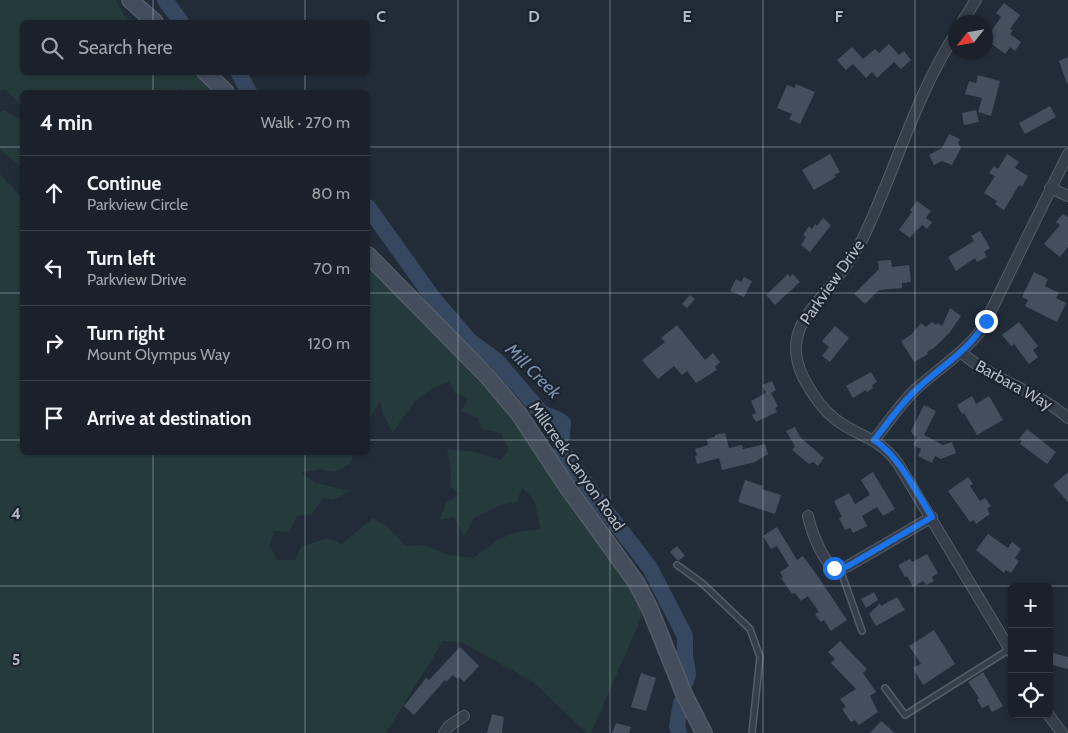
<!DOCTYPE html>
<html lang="en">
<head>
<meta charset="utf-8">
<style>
	body { margin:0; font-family:Cabin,sans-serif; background:#232932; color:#f1f3f6 }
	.controls { position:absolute; right:15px; bottom:15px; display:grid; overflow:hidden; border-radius:8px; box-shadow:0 1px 4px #0004 }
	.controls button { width:45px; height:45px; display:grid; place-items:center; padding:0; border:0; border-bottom:1px solid #383e47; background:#1a212a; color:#f1f3f6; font:25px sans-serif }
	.compass { position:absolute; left:948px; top:15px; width:45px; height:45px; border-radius:50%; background:#1a212a; box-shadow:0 1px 4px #0004; rotate:239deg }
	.stop { position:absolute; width:15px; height:15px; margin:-11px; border:4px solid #1a73e8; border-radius:50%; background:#fff }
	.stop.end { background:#1a73e8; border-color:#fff; box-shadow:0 1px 5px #0008 }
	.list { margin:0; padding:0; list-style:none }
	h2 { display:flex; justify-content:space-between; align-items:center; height:65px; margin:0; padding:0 20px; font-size:21px }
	h2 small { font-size:16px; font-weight:400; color:#9fa3a8 }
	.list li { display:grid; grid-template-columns:32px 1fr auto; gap:15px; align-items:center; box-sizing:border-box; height:75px; padding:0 20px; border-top:1px solid #383e47 }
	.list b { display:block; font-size:19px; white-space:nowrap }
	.list p { margin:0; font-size:16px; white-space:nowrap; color:#9fa3a8 }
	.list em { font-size:16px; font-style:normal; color:#9fa3a8 }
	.icon { flex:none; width:28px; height:28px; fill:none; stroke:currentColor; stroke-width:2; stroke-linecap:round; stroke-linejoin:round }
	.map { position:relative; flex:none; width:1068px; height:733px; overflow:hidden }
	.search { position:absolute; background:#1a212a; box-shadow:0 1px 4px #0004; left:20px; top:20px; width:350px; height:55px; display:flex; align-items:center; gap:12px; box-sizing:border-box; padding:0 18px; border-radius:8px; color:#9fa3a8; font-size:19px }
	.panel { position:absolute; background:#1a212a; box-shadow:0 1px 4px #0004; left:20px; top:90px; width:350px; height:365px; border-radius:8px }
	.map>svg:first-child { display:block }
	.green { fill:#253a3b }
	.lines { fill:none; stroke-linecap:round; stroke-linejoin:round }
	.river { stroke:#364860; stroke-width:16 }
	.building { fill:#434f5d }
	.lane-casing { stroke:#535c67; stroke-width:8 }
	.street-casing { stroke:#535c67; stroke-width:12 }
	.secondary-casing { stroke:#535c67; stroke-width:18 }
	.lane { stroke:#353e49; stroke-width:5 }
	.street { stroke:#353e49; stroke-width:10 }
	.secondary { stroke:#434d5c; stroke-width:15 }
	.route { stroke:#1a73e8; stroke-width:6 }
	.grid { fill:none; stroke:#b0b9c5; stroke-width:1; stroke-opacity:0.55 }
	.labels { text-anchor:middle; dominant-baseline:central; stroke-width:4.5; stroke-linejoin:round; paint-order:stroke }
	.street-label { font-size:16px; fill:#b0b9c5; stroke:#1b232e }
	.water-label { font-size:18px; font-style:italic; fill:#7890ad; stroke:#1b232e }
	.grid-label { font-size:16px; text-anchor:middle; font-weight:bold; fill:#b0b9c5; stroke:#1b232e; stroke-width:4.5; stroke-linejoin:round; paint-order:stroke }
</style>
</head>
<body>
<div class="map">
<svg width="1068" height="733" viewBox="0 0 1068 733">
	<rect width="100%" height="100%" fill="#222c38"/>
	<path class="green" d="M0 0H116L125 16 136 22H22V72L197 73 218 92H183L179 88 177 92H22V108L6 89 0 91Z
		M5 110 18 118 22 117V167L0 150V112Z
		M0 174 22 197V452L355 453 349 464 334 472 320 469 301 473 316 483 350 491 332 500 323 498 312 514 297 516 289 532 275 531 269 546 278 560H295L301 547 328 538 342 544 373 518 389 528 406 546 424 545 448 555 474 558C500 538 506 532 540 529L535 502 522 487 517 502 500 505 474 518 464 536 454 517 440 520 446 503 461 494 450 487 451 472 447 449 475 452 501 460 509 450 501 433 481 429 478 418 461 411 468 399 455 393 449 382C420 391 409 408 393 433L383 415 380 401 368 422V264L491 388 611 557 643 614 591 733H587L532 681 461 642 443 641 386 733H0Z"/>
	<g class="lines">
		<path class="river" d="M165 0 181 22
			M238 72 249 92
			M368 207 433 298 470 341 497 361 540 411C547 417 556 417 563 423L561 444 562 450 596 498 650 568 685 636V655L688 674 686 681
			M679 733 677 726 681 703"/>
	</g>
	<path class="building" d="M1004 3 1020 15 1010 29 1013 30 1010 34 1021 42 1015 51 1010 47 1005 54 988 41 991 38 988 36 1001 17 996 13Z
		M889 44 899 55 904 51 911 60 901 69 894 62 877 78 872 72 866 78 853 64 846 70 837 60 852 47 863 59 875 49 879 53Z
		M1068 57V83L1067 84 1059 61Z
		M978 75 1000 81 991 116 978 112 982 98 965 94 969 81 976 83Z
		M796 84 815 92 800 124 789 119 792 114 777 108 787 85 795 88Z
		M1050 106 1056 117 1025 134 1019 123Z
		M976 110 979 122 964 125 962 113Z
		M949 134 960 139 958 143 961 148 952 165 942 161 934 165 929 155 942 148Z
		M830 154 840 172 834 175 836 177 814 190 802 170Z
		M1007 154 1019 162 1015 168 1028 176 1022 187 1019 185 1004 210 995 204 997 201 984 193 995 176 989 173 994 166 998 169Z
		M917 201 931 211 926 218 932 222 927 229 922 225 918 230 917 229 910 238 899 230 912 212 910 210Z
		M1063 214 1068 217V247L1060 257 1044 244 1060 225 1056 222Z
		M823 218 831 225 810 252 801 245 806 237 803 235 809 226 812 229 815 224 817 226Z
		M980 231 990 248 984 252 987 257 977 262 975 258 956 271 948 257 974 241 971 236Z
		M891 260 892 267 909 265 911 282 902 283V288L879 290 865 304 854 294 879 269 878 261Z
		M1034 272 1048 279 1045 286 1059 293 1056 298 1066 303 1057 322 1025 306 1028 300 1022 297Z
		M788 274 790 277 793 274 800 282 775 305 766 295Z
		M744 277 752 281 744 297 730 291 736 279 741 282Z
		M690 295 695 299 687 308 682 304Z
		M950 308 961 316 950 332 934 348 927 352 928 354 914 362 901 341 912 334 921 323 926 327 932 322 936 325 938 323 942 326Z
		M1019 322 1038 346 1033 350 1038 357 1029 364 1014 344 1011 346 1002 335Z
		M677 325 705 360 713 353 720 362 715 367 717 370 696 383 687 371 682 375 674 366 658 379 642 360 665 342 661 338Z
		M835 326 849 338 830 362 822 356 829 347 822 341Z
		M871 372 877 382 872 385 873 388 867 392 866 390 853 398 846 386Z
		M772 381 776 390 771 393 778 406 775 408 777 412 756 422 752 415 756 413 751 401 766 393 762 385Z
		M972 396 976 404 989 396 1003 420 977 435 964 413 962 414 957 405Z
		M924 405 936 411 924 435 943 445 952 442 956 453 941 459 935 456 932 463 918 456 921 449 913 445 917 437 913 435 911 431Z
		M795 427 800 437 824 458 818 466 813 462 809 464 792 450 795 446 786 431Z
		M1027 429 1056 452 1047 464 1020 444 1022 441 1019 439Z
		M725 433 729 448 742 445 743 449 765 444 768 454 755 462 722 470 719 458 697 464 695 456 697 455 695 449 708 445 707 439 715 437V435Z
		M873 472 895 509 883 516 877 507 862 516 867 526 853 533 850 528 845 530 839 518 842 517 834 501 849 493 855 504 870 495 861 480Z
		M1068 472V502L1053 485Z
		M968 477 973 484 970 486 980 501 985 498 991 506 987 509 990 514 976 524 974 520 970 522 948 491Z
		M745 480 763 486 762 489 781 495 775 514 738 502Z
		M777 527 797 560 803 556 817 575 847 620 831 631 824 620 821 622 815 614 819 612 808 596 801 601 795 593 792 594 781 578 783 577 780 572 789 566 777 546 771 549 763 536Z
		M988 534 1008 548 1012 542 1021 549 1015 558 1019 561 1011 573 1006 570 1004 573 976 550Z
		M677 546 685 556 678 561 670 552Z
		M927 554 938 573 932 577 934 581 926 585 923 581 913 587 907 576 905 577 898 565 910 559 912 562Z
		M874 592 878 600 866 608 861 599Z
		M897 597 905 610 876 626 869 614 880 603 881 606Z
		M934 630 955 664 923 685 913 668 921 664 909 646Z
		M840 641 867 669 863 673 876 692 870 696 878 712 859 725 855 720 851 722 842 709 846 707 840 699 856 689 831 663 835 659 828 652Z
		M460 647 479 666 464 682 459 677 457 679 453 675 446 682 445 680 414 715 404 706 426 678 429 680Z
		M1049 652 1068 657V669L1049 664Z
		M983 672 1003 706 992 712 988 705 982 708 977 700 979 698 968 682Z
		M641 673 656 678 646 711 631 707Z
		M492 714 504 717 502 733H487Z
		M881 721 895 733H870Z
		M616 723 631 727 629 733H612Z"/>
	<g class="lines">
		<defs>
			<path id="lane" d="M677 565 702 583 750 629 760 657 752 733
				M840 569 862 631
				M885 688 905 715 1010 649"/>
			<path id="street" d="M962 22 976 0
				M956 33C915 96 895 172 862 240 855 253 846 266 837 278 811 311 781 333 804 379 812 394 821 408 835 419 858 437 877 436 897 462L1012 653
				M1050 188 1068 196
				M961 352C993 381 1036 390 1068 418
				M874 440C888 423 900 404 916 389 938 369 964 353 982 329L1068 154
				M808 516C811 530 823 565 838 570L848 566 932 517
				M1048 714 1062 733
				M444 733 449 726 464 716"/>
			<path id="secondary" d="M130 0 155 22
				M205 72 226 92
				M368 255 488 377 519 414 568 488 636 582 650 609 684 694 704 733"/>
		</defs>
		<use href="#lane" class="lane-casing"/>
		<use href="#street" class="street-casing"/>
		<use href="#secondary" class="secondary-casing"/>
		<use href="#lane" class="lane"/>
		<use href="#street" class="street"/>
		<use href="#secondary" class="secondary"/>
	</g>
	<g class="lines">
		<path class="route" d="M834 568 840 569 848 566 932 517C916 492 899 456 874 440 888 423 900 404 917 389 940 367 970 350 986 321"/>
	</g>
	<path class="grid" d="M153 0V22M305 0V22M458 0V733M610 0V733M763 0V733M915 0V733M153 72V92M305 72V92M0 147H22M368 147H1068M0 293H22M368 293H1068M0 440H22M368 440H1068M153 452V733M305 452V733M0 586H1068"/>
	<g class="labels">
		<g class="street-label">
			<text transform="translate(832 282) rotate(-55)">Parkview Drive</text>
			<text transform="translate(1014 385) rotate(29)">Barbara Way</text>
			<text transform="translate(577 466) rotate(55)">Millcreek Canyon Road</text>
		</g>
		<g class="water-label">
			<text transform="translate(533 371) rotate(45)">Mill Creek</text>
		</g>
	</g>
	<g class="grid-label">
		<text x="381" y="22">C</text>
		<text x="534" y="22">D</text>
		<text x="687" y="22">E</text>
		<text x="839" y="22">F</text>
		<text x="16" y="519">4</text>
		<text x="16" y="665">5</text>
	</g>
</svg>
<div class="controls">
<button>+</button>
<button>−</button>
<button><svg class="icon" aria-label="locate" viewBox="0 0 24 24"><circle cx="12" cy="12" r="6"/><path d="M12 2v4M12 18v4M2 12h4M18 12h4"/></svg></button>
</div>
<svg class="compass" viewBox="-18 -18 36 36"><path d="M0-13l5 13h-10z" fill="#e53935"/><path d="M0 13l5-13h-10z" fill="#9fa3a8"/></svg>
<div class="stop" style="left:834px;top:568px"></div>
<div class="stop end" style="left:986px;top:321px"></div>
<div class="search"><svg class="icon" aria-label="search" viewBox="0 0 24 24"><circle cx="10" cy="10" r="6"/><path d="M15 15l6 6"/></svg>Search here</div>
<section class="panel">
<h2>4 min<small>Walk · 270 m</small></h2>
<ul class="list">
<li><svg class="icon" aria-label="ahead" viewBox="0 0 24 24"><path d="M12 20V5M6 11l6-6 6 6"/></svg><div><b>Continue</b><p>Parkview Circle</p></div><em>80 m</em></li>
<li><svg class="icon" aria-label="left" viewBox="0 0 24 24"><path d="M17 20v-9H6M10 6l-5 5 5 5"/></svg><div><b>Turn left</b><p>Parkview Drive</p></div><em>70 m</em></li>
<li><svg class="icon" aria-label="right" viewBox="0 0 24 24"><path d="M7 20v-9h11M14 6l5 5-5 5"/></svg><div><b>Turn right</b><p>Mount Olympus Way</p></div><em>120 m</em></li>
<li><svg class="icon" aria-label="arrive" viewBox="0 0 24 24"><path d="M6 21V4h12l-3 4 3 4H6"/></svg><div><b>Arrive at destination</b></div></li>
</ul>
</section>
</div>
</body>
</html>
